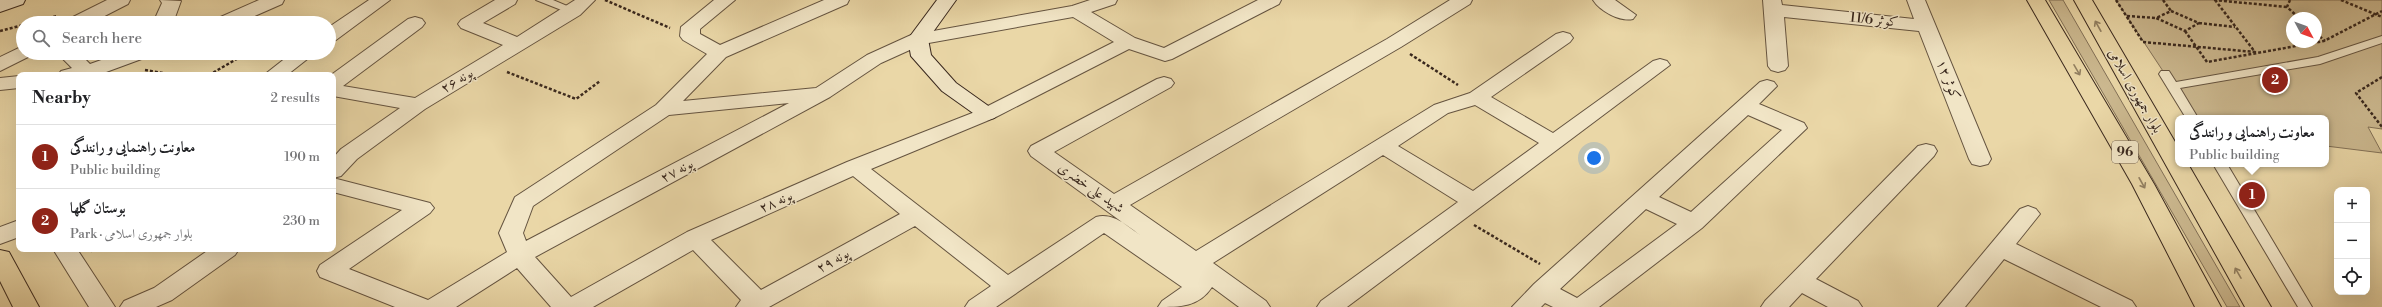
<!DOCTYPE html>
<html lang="en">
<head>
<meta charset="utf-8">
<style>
	body { margin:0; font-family:"Libre Bodoni",Amiri,serif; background:#f2f2f2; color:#202124 }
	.controls { position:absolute; right:12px; bottom:12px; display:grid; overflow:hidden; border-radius:8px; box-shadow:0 4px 16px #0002 }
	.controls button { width:36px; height:36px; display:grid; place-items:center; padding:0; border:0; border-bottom:1px solid #e0e0e0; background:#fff; color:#202124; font:20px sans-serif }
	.compass { position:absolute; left:2286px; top:12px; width:36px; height:36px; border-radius:50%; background:#fff; box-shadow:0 4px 16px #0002; rotate:131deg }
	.you { position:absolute; left:1594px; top:158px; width:14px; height:14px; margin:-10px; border:3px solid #fff; border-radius:50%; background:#1a73e8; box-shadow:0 0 0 6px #1a73e833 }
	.badge { display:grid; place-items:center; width:26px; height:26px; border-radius:50%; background:#8f2418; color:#fff; font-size:13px; font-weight:700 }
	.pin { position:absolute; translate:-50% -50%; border:2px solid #fff; box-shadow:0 1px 4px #0006 }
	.popup { position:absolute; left:2175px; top:115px; width:154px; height:52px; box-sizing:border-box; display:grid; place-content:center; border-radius:8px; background:#fff; filter:drop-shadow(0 1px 3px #0005); font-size:13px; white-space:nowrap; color:#757577 }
	.popup b { font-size:15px; color:#202124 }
	.popup::after { content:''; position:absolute; left:50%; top:100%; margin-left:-8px; border:8px solid transparent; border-top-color:#fff }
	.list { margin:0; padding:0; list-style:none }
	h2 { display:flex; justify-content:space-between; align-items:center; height:52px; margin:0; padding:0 16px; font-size:17px }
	h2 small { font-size:13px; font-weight:400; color:#757577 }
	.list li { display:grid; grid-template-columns:26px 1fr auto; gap:12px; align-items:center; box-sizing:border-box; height:64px; padding:0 16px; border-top:1px solid #e0e0e0 }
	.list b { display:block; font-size:15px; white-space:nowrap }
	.list p { margin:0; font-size:13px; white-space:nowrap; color:#757577 }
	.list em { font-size:13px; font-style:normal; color:#757577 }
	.icon { flex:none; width:22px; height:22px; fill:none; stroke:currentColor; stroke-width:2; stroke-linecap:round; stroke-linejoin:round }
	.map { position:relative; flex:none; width:2382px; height:307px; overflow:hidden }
	.search { position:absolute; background:#fff; box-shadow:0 4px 16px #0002; left:16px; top:16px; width:320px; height:44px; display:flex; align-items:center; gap:10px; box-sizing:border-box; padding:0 14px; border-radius:22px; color:#757577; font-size:15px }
	.panel { position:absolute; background:#fff; box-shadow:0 4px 16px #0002; left:16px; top:72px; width:320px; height:180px; border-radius:8px }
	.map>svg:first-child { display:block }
	.green { fill:#ccb990; stroke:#827057; fill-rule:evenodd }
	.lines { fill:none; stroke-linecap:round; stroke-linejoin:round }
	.lane-casing { stroke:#655440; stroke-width:2 }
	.street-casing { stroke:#655440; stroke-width:2 }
	.secondary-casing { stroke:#39281e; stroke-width:2 }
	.primary-casing { stroke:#39281e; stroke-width:2 }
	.path { stroke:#39281e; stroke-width:2.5; stroke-dasharray:3 2; stroke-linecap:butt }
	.lane { fill:#f1e5c6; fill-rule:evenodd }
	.street { fill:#f1e5c6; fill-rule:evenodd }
	.secondary { fill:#f1e5c6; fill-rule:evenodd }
	.primary { fill:#ead7a7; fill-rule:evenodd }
	.oneway { stroke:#928062 }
	.labels { text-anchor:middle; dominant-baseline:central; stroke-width:3; stroke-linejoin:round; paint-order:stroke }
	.shield { fill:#f1e5c6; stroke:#706150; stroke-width:1 }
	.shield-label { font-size:13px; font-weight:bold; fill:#39281e }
	.street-label { font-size:14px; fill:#39281e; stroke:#f1e5c6 }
</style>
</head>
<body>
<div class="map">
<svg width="2382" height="307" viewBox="0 0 2382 307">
	<rect width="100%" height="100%" fill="#ead7a7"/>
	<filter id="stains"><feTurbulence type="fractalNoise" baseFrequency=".005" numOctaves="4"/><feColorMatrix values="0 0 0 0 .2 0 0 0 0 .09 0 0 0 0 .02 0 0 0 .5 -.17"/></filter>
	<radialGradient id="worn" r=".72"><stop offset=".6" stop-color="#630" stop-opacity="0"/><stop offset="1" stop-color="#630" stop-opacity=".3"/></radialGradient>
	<path class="green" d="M2049 0H2063L2240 307H2227Z
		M2116 0H2382V129L2368 127 2382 153 2326 146V118H2194ZM2292 18H2316V42H2292Z"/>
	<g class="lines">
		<defs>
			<path id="lane" d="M536 0H553L579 11 577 13H569Z
				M2382 36V43L2320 64 2180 88 2198 118H2186L2159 74 2161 71H2169L2176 82 2318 57Z
				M2213 164H2227L2312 307H2298Z"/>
			<path id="street" d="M107 0H130L128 4 91 23H66L69 19Z
				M160 0 181 1 173 23H153L162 3Z
				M259 0H284L282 4 239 23H213L216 19Z
				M369 0H390L336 40 329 42V27Z
				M495 0H517L515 4 483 23 517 37 575 0H595L580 15 425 109 357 159 341 176 333 178 430 203 434 208 430 213 349 269 428 300 507 252 499 233 515 197 656 105 707 54 683 40 680 36 681 27 714 0H735L700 29V34L720 45 824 0H849L847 4 726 57 683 101 816 88 867 55 911 35 1072 6 1090 0H1117L1115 4 1091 12 1135 38 1164 48 1258 0H1281L1279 4 1172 59 1165 61 1129 49 994 118 871 169 1008 275 1096 217C1114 212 1130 228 1144 238L1031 156 1028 151 1031 146 1157 79 1164 77 1171 79 1174 83 1171 87 1054 152 1114 194 1387 39 1450 0H1472L1470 4 1401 47 1130 205 1196 251 1434 105 1470 93 1556 34 1563 32 1570 34 1573 38 1570 42 1491 97 1553 133 1653 61 1660 59 1667 61 1670 65 1347 307H1317L1321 301 1458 202 1383 155 1213 263 1266 301 1270 307H1239L1212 287C1199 307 1180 307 1158 307L1162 301 1182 287 1104 233 996 307H965L969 301 991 286 915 226 769 307H736L741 300 693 250 593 307H551L517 268 456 307H395L320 277 317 271 320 265 402 210 333 192V158L341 149 400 108 333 96V75H331L408 19 415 17 422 19 425 23 422 27 343 86 415 98 503 45 461 28 458 24 461 20ZM1073 17 1114 42 980 110 847 162 687 232 571 297 535 257 830 97 881 63 923 44ZM789 103 526 241 523 233 533 206 669 115ZM1475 105 1539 143 1473 191 1398 146 1448 113ZM853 176 900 214 761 290 711 240Z
				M1593 0H1615L1636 15 1633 19C1620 22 1600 11 1593 0Z
				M1763 0H1781L1782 5 1914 19 1907 0H1925L1991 159 1988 164 1980 166 1972 164 1969 159 1919 31 1784 17 1788 66 1785 70 1778 72 1771 70 1768 66Z
				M23 46V53H32L30 56 0 71V57Z
				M57 53H79L90 64 121 53H150L147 57 98 75H58L61 71 72 68Z
				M292 53H315L287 75H264Z
				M19 76V88L0 90V78Z
				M1767 80 1774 82 1777 86 1759 104 1804 123 1807 128 1702 228 1599 307H1553L1545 303 1541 307H1512L1534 284 1760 82ZM1748 115 1782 130 1691 212 1659 197ZM1646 209 1677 224 1577 298 1560 289Z
				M1926 144 1934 146 1937 151 1934 156 1816 279 1858 301 1862 307H1828L1802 293 1789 307H1761L1765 301 1918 146Z
				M2028 206 2036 209 2040 214 2016 244 2132 301 2136 307H2101L2004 259 1965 307H1938L2020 209Z
				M19 220V237L0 244V227Z
				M53 249H77L115 307H89Z
				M210 249H239L235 255 172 300 156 307H120L124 301 154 288Z"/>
			<path id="secondary" d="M0 0H25L23 4 0 12Z
				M937 0H956L928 39 931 55 956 83 994 110 998 114 994 118 987 120 980 118 942 91 911 56 908 39Z"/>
			<path id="primary" d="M2027 0H2045L2154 184 2221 307H2195L2132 184Z
				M2074 0H2092L2178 147V164H2188L2271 307H2245Z
				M0 250 9 252 39 307H13L0 281Z"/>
		</defs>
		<use href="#lane" class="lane-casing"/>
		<use href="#street" class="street-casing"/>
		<use href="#secondary" class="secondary-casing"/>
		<use href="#primary" class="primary-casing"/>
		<path class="path" d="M605 0 670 28
			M2116 0 2143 42 2255 52 2215 0
			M2163 0 2171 11
			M2214 0 2287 7
			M2290 0 2287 7 2299 18
			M2341 0 2382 17
			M2171 11 2199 23 2185 31 2156 18Z
			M2127 16 2156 18
			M29 23 57 16
			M2199 23 2235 27
			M0 31 23 25
			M2185 31 2207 62 2324 41 2382 11
			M2316 33 2325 41
			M1410 54 1458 85
			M145 70 174 75
			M507 72 576 99 600 81
			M209 75 247 53
			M2382 77 2356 93 2382 127
			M1474 225 1540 264
			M91 251 96 249"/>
		<use href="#lane" class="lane"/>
		<use href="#street" class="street"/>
		<use href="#secondary" class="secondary"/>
		<use href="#primary" class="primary"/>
	</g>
	<defs><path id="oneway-shaft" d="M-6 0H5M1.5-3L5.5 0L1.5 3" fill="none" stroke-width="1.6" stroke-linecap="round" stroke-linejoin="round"/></defs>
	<g class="oneway">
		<use href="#oneway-shaft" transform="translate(2098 26) rotate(-119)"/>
		<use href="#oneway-shaft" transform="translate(2077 70) rotate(60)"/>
		<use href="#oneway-shaft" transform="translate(2142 183) rotate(61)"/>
		<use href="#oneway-shaft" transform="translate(2238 273) rotate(-120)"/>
	</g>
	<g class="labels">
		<rect class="shield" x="2112" y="141" width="26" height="22" rx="3"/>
		<g class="shield-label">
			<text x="2125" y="152">96</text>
		</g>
		<g class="street-label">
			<text transform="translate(1874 20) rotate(6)">کوثر 11/6</text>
			<text transform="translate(1948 80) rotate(68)">کوثر ۱۲</text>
			<text transform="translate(457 81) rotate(-31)">پونه ۲۶</text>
			<text transform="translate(2135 91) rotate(60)">بلوار جمهوری اسلامی</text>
			<text transform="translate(677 171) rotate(-28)">پونه ۲۷</text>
			<text transform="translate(1091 188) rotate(35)">شهید علی خضری</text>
			<text transform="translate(776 202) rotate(-24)">پونه ۲۸</text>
			<text transform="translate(833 261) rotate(-29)">پونه ۲۹</text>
		</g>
	</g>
	<rect width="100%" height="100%" filter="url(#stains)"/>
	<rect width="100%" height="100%" fill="url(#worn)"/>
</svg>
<div class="controls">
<button>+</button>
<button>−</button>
<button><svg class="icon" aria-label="locate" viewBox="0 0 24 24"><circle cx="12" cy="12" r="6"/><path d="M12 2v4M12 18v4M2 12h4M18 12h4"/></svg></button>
</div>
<svg class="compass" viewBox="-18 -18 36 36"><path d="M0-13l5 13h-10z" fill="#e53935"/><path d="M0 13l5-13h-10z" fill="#757577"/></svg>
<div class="you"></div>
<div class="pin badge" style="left:2252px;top:195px">1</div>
<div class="popup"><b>معاونت راهنمایی و رانندگی</b>Public building</div>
<div class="pin badge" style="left:2275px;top:80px">2</div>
<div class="search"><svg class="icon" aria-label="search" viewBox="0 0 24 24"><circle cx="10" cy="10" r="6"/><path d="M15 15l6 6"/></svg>Search here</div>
<section class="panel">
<h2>Nearby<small>2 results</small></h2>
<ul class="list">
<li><span class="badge">1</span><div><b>معاونت راهنمایی و رانندگی</b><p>Public building</p></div><em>190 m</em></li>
<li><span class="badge">2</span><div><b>بوستان گلها</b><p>Park · بلوار جمهوری اسلامی</p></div><em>230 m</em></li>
</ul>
</section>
</div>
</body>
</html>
